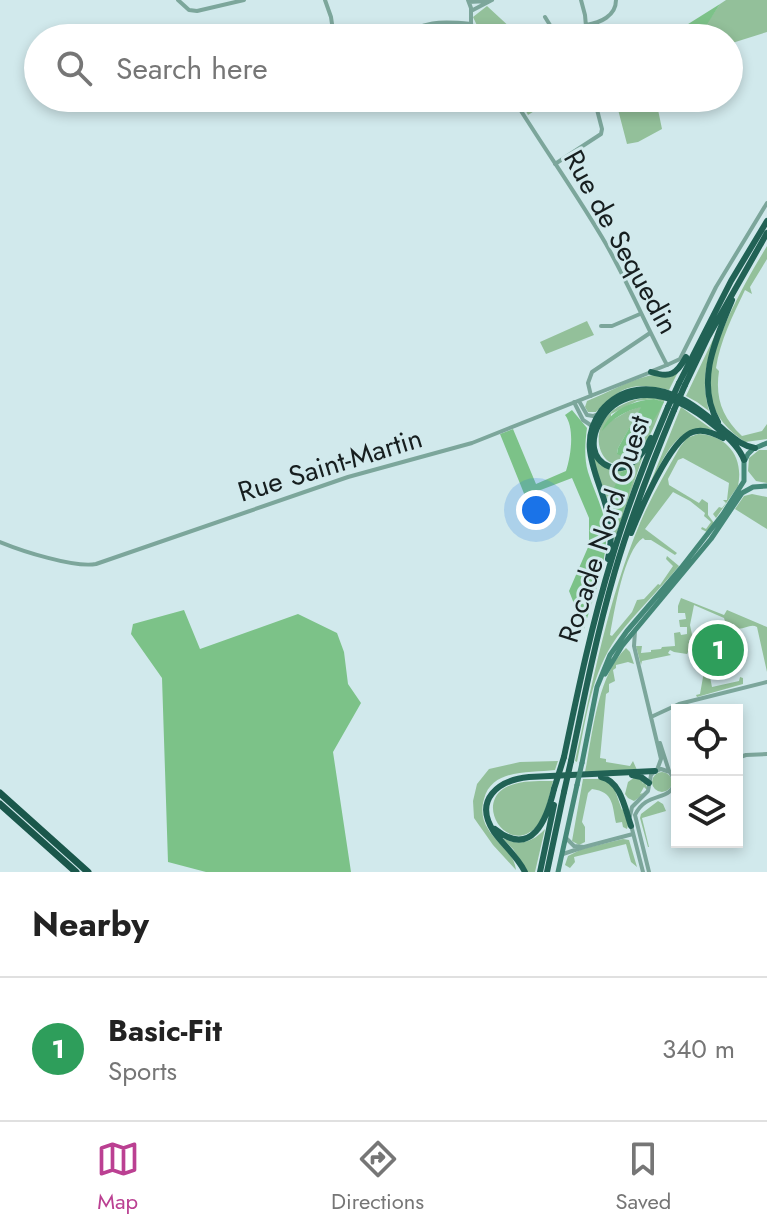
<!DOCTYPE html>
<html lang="en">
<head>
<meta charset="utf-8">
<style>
	body { margin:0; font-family:Jost,sans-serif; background:#f6f6f6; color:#222 }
	.controls { position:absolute; right:24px; bottom:24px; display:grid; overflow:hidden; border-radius:0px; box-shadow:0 4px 12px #0003 }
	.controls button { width:72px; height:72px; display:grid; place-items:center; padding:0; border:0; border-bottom:2px solid #e0e0e0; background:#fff; color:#222; font:40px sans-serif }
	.you { position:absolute; left:536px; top:510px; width:28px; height:28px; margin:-20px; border:6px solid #fff; border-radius:50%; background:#1a73e8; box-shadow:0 0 0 12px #1a73e833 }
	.badge { display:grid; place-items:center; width:52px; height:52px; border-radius:50%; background:#bb4092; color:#fff; font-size:26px; font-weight:700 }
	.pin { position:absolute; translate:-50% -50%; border:4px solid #fff; box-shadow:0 2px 8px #0006 }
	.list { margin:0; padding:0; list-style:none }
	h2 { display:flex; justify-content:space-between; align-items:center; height:104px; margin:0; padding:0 32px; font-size:34px }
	h2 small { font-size:26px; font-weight:400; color:#767676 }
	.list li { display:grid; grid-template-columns:52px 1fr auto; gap:24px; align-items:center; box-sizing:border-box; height:144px; padding:0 32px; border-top:2px solid #e0e0e0 }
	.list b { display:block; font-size:30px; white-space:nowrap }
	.list p { margin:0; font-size:26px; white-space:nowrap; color:#767676 }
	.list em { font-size:26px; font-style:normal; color:#767676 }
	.icon { flex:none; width:44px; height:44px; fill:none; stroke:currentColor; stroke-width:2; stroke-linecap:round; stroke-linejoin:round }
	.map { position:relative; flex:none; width:767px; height:872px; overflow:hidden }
	.search { position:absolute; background:#fff; box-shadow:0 4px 12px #0003; left:24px; right:24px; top:24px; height:88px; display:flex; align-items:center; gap:20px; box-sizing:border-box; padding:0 28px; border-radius:44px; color:#767676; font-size:30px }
	.sheet { height:248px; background:#fff }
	nav { display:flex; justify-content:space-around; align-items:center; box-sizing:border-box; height:112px; border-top:2px solid #e0e0e0; background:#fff; font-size:22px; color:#767676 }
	nav a { display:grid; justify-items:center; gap:4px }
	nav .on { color:#bb4092 }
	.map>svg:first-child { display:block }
	.green { fill:#93c09a; fill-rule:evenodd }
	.forest { fill:#7cc288 }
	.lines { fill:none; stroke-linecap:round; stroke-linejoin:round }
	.minor { stroke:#7ca69b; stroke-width:4 }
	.tertiary { stroke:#7ca69b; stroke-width:4 }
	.secondary { stroke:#448878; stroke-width:5 }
	.trunk { stroke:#216255; stroke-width:6 }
	.motorway { stroke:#1a574b; stroke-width:7 }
	.secondary-bridge { stroke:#448878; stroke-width:5 }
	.trunk-bridge { stroke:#216255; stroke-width:6 }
	.labels { text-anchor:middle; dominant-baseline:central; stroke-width:6; stroke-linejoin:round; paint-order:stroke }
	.street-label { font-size:28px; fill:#161e1f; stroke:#d1e9ec }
</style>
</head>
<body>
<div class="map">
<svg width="767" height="872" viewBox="0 0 767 872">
	<rect width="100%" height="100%" fill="#d1e9ec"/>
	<path class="green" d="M726 0H767V32L729 44V38H697L720 4Z
		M487 6 514 31 518 38H483L473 17Z
		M390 98H428L392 112Z
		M519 98H548L550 101 528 115Z
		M615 98H660L656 100 662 129 638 142 627 144Z
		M767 246V259L750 287 752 294 745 290C733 315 720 341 716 368L719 371C715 398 722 417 742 436L762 431 767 424V439L745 442C728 430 716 418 711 398 701 356 746 281 767 246Z
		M587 321 594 335 546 354 540 342Z
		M718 329C707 363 700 375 709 411L697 402 686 396Z
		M678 372 669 390C631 382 622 386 596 412H588L585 407 587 401C607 393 627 381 648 376 661 372 665 383 678 372Z
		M652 397 665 399C658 416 652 436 640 450 602 500 565 404 652 397ZM654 399 663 402 639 447 635 453H617L618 448 642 406 628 411 611 421V414L637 401Z
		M681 407 713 430C674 419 659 469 645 496Z
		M698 434C728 435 744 458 738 486L716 518 713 514 719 507 722 508 726 503 723 500H727L729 483 683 458 678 460 668 479 669 485 699 503 702 499 708 503V515L714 523 707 532 701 529 702 527 706 529 711 522 704 516 705 513 690 501 673 492 645 529 677 553 675 555 651 540H645L643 538C624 550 614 613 610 635L612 636 632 612 637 600 644 599 658 584 660 585 673 566 666 559 667 556 679 566C659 590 636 612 617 637 591 673 586 720 577 762L575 761C593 681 608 599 640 523 651 497 666 472 680 447L687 438Z
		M759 450H767V483L756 481 748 471 749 458Z
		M594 456 600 465 614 471 643 456 614 541 608 501 594 465ZM632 467 635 474 616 525 621 472Z
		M752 494 767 497V529L735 509 744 496Z
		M681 598 724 615 727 610 767 627V672L757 627C750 623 743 631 735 628L734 624 726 625 724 618 694 605 690 625 693 639 689 640 690 648 687 654 674 652 670 650 668 653 671 655 642 661 641 665 636 646H642L641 653 651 652V650L661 649 662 647 675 646 674 633 680 632 681 635 687 634V627H680L679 620 686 619 685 613H678V606Z
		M626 648 630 652 634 664 628 662 616 665V668L613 670 615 681 609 684V692L606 694 600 758 606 759V762L630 766 633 761 637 770 585 772C593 733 597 676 626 648Z
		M729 660 732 661 734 671 710 677 712 687 739 681 740 677 743 678V684L697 697 696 695 700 694 705 666Z
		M558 761 555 770C531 773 492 768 484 799 481 809 482 820 488 829 497 844 514 852 516 870L493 845 474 818 473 801 477 784 489 769 520 762Z
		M652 782a10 10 0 1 1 20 0a10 10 0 1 1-20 0Z
		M635 777 642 780 643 784 644 781 647 787V790L644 787 640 794 643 793 640 797 634 801 628 798 625 794 628 782Z
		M583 779H603L613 785 622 810 623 809 628 825 627 829 623 827 622 822 616 823C612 805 614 792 592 789L588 793 582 822 585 827V842L579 845 572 841Z
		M553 781C549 796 546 816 535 828 509 854 476 808 503 789 516 780 537 781 553 781Z
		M658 801 663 804 666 811 642 818 649 847H648L640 818 641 814Z
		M545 829 535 872H528L513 849 502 838C519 846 532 843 545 829Z
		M623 839 629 840 637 867 631 862 626 844 574 857 575 862 570 868 565 865 568 856 582 849Z"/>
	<path class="forest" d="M720 4 699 37 648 38 647 35 654 31H677Z
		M654 399 664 402 639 447 635 453 622 456 617 454 618 448 641 407C625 411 613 418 602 431 610 409 632 401 654 399Z
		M572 410 587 428C585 443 584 458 588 472 594 492 605 510 606 532 608 560 592 601 584 629L569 591 589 545V518L572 478 525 496 500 434 513 429 536 484 566 471C571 456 575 428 565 415Z
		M632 467 635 469V474L618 524 616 525 610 497 621 472Z
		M184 610 200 649 298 614 337 633 344 652 348 684 361 703 333 752 351 872H206L168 862 162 678 131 634 133 624Z"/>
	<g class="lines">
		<path class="minor" d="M325 0 331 17 334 38
			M581 0 585 15 587 38
			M545 17 558 38
			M586 25C600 23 616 16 616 0
			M397 38C424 21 440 21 471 24
			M555 164 601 134 602 129 594 98
			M601 326H612L640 314
			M667 365 680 359 716 287 767 203
			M591 396 588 383 592 372 650 333
			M579 401 587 415 593 416 598 414
			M574 402 583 420 592 426
			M0 542C22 551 74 568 96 564L348 477 472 443 651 372
			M635 631 634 646 661 759 657 770
			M651 717 679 704 767 682
			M660 743 669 771
			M737 758 746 755 767 754
			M584 847 633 834
			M563 854 584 847 574 846 566 838"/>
		<path class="tertiary" d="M178 0 189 10 197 11 244 0
			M468 0 471 8V24L478 38
			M469 2 487 1
			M471 11 492 0
			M513 98C543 147 577 194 606 244 628 283 646 325 667 365L652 371
			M630 816 632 807 648 791 651 775 655 771 661 769 670 772 675 781C671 803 647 790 635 815L649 872
			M631 825 643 872"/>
		<path class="secondary" d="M605 674 622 646 711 539 742 493 753 487 767 486
			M582 763 597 687 610 655 627 631 681 568 723 514 744 481V462L748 454 753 449 767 443
			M558 872 577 785"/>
		<path class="trunk" d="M651 372C670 378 676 375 686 357
			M679 383 731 281 767 221
			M685 385 708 337 767 233
			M718 422C695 382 716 339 732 300
			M651 438C646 447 641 457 632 463 618 474 597 466 594 448 593 440 595 431 599 424 614 392 651 389 680 403 699 412 737 440 744 460
			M631 533C640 511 670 439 693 432 703 428 714 433 723 438
			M608 559C612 543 612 527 607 510 599 477 576 444 601 411 610 400 623 392 637 390 671 385 700 409 724 430 734 438 742 446 755 448
			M564 757C578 690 592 623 612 558 627 507 647 456 668 407
			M571 761C584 697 597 633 615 571 631 516 652 463 674 410
			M632 775 641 777 649 783
			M601 777C621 781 625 809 631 826
			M495 829C532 859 547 819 554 789
			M525 872C517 856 504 846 494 832 473 800 498 780 529 777L655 771
			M540 872 554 805
			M547 872 564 792"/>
		<path class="motorway" d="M0 793 88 872
			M0 804 76 872"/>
		<path class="secondary-bridge" d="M577 785 582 763"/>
		<path class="trunk-bridge" d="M668 407 679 383
			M674 410 685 385
			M554 789 564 757
			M564 792 571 761"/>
	</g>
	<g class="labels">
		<g class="street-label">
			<text transform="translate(621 242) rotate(61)">Rue de Sequedin</text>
			<text transform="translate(330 465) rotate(-17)">Rue Saint-Martin</text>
			<text transform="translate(604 529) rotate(-72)">Rocade Nord Ouest</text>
		</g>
	</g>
</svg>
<div class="controls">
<button><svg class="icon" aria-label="locate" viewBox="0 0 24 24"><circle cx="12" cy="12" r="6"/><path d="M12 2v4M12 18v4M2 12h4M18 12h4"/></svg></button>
<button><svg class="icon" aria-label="layers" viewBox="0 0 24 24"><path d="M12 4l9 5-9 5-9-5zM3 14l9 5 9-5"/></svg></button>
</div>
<div class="you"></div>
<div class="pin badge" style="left:718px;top:650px;background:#2e9e5b">1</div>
<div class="search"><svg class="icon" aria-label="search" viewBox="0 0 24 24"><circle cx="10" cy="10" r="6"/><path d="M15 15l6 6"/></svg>Search here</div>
</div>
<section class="sheet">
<h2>Nearby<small></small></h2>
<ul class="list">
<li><span class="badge" style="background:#2e9e5b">1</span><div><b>Basic-Fit</b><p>Sports</p></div><em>340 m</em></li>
</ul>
</section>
<nav>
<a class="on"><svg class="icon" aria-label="map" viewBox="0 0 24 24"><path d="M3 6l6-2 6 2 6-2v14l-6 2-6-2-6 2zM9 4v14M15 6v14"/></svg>Map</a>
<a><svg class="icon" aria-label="directions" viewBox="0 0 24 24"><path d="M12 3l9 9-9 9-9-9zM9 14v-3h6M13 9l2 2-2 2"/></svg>Directions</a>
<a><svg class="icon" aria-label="saved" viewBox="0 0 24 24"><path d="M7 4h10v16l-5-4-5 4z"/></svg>Saved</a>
</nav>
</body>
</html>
